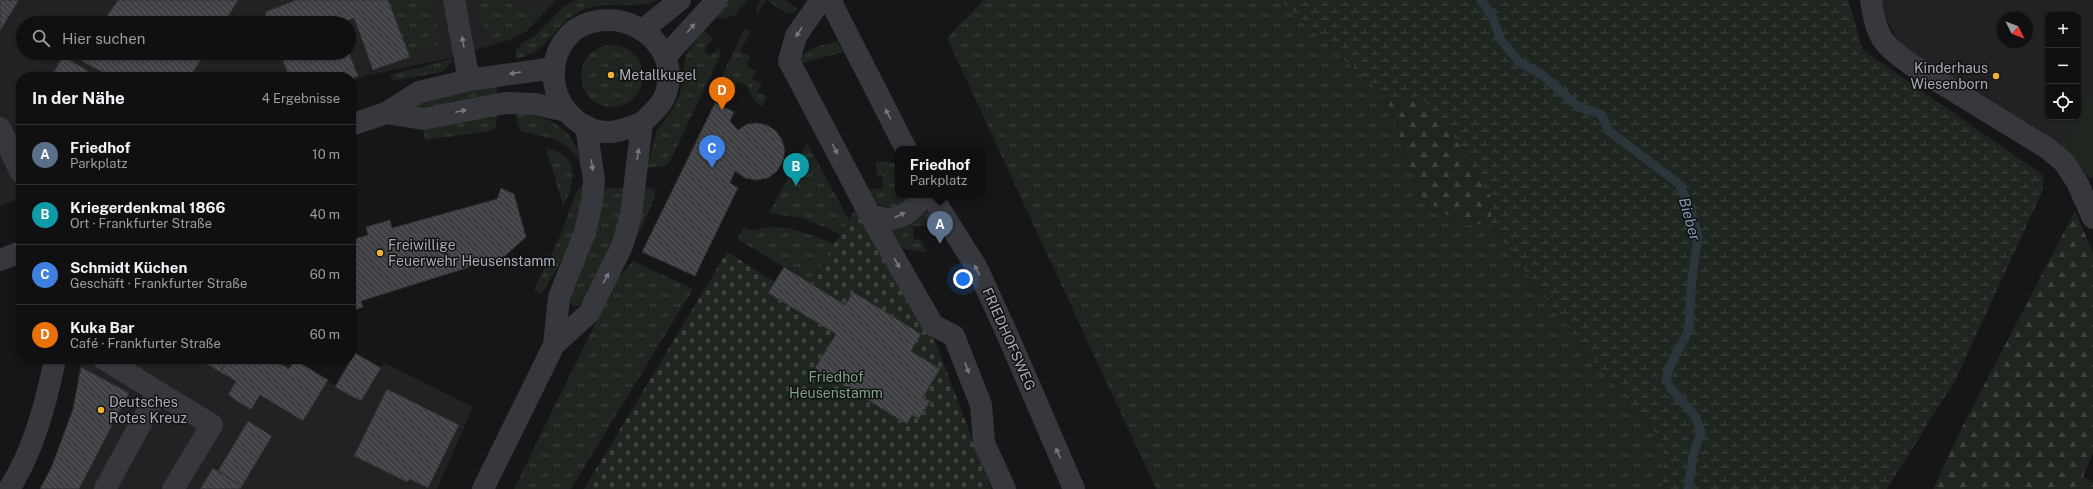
<!DOCTYPE html>
<html lang="de">
<head>
<meta charset="utf-8">
<style>
	body { margin:0; font-family:"Public Sans",sans-serif; background:#19191b; color:#f1f3f6 }
	.controls { position:absolute; right:12px; top:12px; display:grid; overflow:hidden; border-radius:8px; box-shadow:0 1px 3px #0004 }
	.controls button { width:36px; height:36px; display:grid; place-items:center; padding:0; border:0; border-bottom:1px solid #303032; background:#101012; color:#f1f3f6; font:20px sans-serif }
	.compass { position:absolute; left:1997px; top:12px; width:36px; height:36px; border-radius:50%; background:#101012; box-shadow:0 1px 3px #0004; rotate:132deg }
	.you { position:absolute; left:963px; top:279px; width:14px; height:14px; margin:-10px; border:3px solid #fff; border-radius:50%; background:#1a73e8; box-shadow:0 0 0 6px #1a73e833 }
	.badge { display:grid; place-items:center; width:26px; height:26px; border-radius:50%; background:#2563eb; color:#fff; font-size:13px; font-weight:700 }
	.pin { position:absolute; translate:-50% -33px; filter:drop-shadow(0 1px 2px #0008) }
	.pin::after { content:''; position:absolute; top:21px; width:14px; height:12px; background:inherit; clip-path:polygon(0 0,100% 0,50% 100%) }
	.popup { position:absolute; left:895px; top:146px; width:90px; height:52px; box-sizing:border-box; display:grid; place-content:center; border-radius:8px; background:#101012; filter:drop-shadow(0 1px 3px #0005); font-size:13px; white-space:nowrap; color:#9c9d9f }
	.popup b { font-size:15px; color:#f1f3f6 }
	.popup::after { content:''; position:absolute; left:50%; top:100%; margin-left:-8px; border:8px solid transparent; border-top-color:#101012 }
	.list { margin:0; padding:0; list-style:none }
	h2 { display:flex; justify-content:space-between; align-items:center; height:52px; margin:0; padding:0 16px; font-size:17px }
	h2 small { font-size:13px; font-weight:400; color:#9c9d9f }
	.list li { display:grid; grid-template-columns:26px 1fr auto; gap:12px; align-items:center; box-sizing:border-box; height:60px; padding:0 16px; border-top:1px solid #303032 }
	.list b { display:block; font-size:15px; white-space:nowrap }
	.list p { margin:0; font-size:13px; white-space:nowrap; color:#9c9d9f }
	.list em { font-size:13px; font-style:normal; color:#9c9d9f }
	.icon { flex:none; width:22px; height:22px; fill:none; stroke:currentColor; stroke-width:2; stroke-linecap:round; stroke-linejoin:round }
	.map { position:relative; flex:none; width:2093px; height:489px; overflow:hidden }
	.search { position:absolute; background:#101012; box-shadow:0 1px 3px #0004; left:16px; top:16px; width:340px; height:44px; display:flex; align-items:center; gap:10px; box-sizing:border-box; padding:0 14px; border-radius:22px; color:#9c9d9f; font-size:15px }
	.panel { position:absolute; background:#101012; box-shadow:0 1px 3px #0004; left:16px; top:72px; width:340px; height:292px; border-radius:16px }
	.map>svg:first-child { display:block }
	.built { fill:#222225; fill-rule:evenodd }
	.grass { fill:url(#grass-tufts) }
	.forest { fill:url(#forest-firs) }
	.wetland { fill:url(#wetland-marsh) }
	.cemetery { fill:url(#cemetery-stones) }
	.green { fill:#1e261f }
	.lines { fill:none; stroke-linecap:round; stroke-linejoin:round }
	.stream { stroke:#2c353c; stroke-width:9 }
	.building { fill:url(#building-back-hatch); stroke:#303034 }
	.minor { stroke:#37383d; stroke-width:22 }
	.oneway { fill:#757881 }
	.poi-dot { fill:#f2b134; stroke:#111113; stroke-width:1.5 }
	.labels { text-anchor:middle; dominant-baseline:central; stroke-width:3; stroke-linejoin:round; paint-order:stroke }
	.poi-label { font-size:14px; fill:#a8adb8; stroke:#111113; text-anchor:start }
	.street-label { font-size:14px; fill:#a8adb8; stroke:#111113 }
	.park-label { font-size:14px; fill:#7fa381; stroke:#111113 }
	.water-label { font-size:15px; font-style:italic; fill:#7f9bb3; stroke:#111113 }
</style>
</head>
<body>
<div class="map">
<svg width="2093" height="489" viewBox="0 0 2093 489">
	<defs>
		<pattern id="grass-tufts" width="24" height="20" patternUnits="userSpaceOnUse"><rect width="24" height="20" fill="#1e261f"/><path d="M3 7l-1-3M5 7V3M7 7l1-3M15 17l-1-3M17 17v-4M19 17l1-3" fill="none" stroke="#3c433d"/></pattern>
		<pattern id="forest-firs" width="22" height="20" patternUnits="userSpaceOnUse"><rect width="22" height="20" fill="#1e261f"/><path d="M5 1l3.5 6h-7zM16 11l3.5 6h-7z" fill="#3c433d"/></pattern>
		<pattern id="wetland-marsh" width="20" height="14" patternUnits="userSpaceOnUse"><rect width="20" height="14" fill="#1e261f"/><path d="M1 5h8M5 5V1M11 12h8M15 12V8" fill="none" stroke="#3c433d"/></pattern>
		<pattern id="cemetery-stones" width="16" height="16" patternUnits="userSpaceOnUse"><rect width="16" height="16" fill="#1e261f"/><path d="M2 7V4a2 2 0 0 1 4 0v3zM10 15v-3a2 2 0 0 1 4 0v3z" fill="#3c433d"/></pattern>
		<pattern id="building-back-hatch" width="6" height="6" patternUnits="userSpaceOnUse"><rect width="6" height="6" fill="#404145"/><path d="M-1 5l2 2M0 0l6 6M5-1l2 2" fill="none" stroke="#595a5e"/></pattern>
	</defs>
	<rect width="100%" height="100%" fill="#161618"/>
	<path class="built" d="M0 0H556L527 31 502 42 450 58 369 75 351 81V77H21V198L0 206ZM23 23H349V53H23Z
		M1882 0H2093V83L2078 112V15H2048V117H2076L2061 145 1934 70 1898 42 1886 17ZM2003 18H2027V42H2003Z
		M81 359H291L361 401 384 363 473 407 437 489H40L52 466 73 409Z"/>
	<path class="grass" d="M388 0H432L441 43 410 57Z
		M478 0H503L517 7 539 9 542 11V14C530 27 499 58 486 30 481 20 480 10 478 0Z
		M576 0H658C634 10 609 0 585 9 560 20 555 37 536 51 530 55 523 57 516 59V50L521 44 536 35 563 7Z
		M728 0H748L733 16 720 19 714 15Z
		M760 0H784L798 9 794 13H787L766 0 757 14 756 11Z
		M984 0H1280L1387 99 1419 195 1461 225 1490 224 1582 347 1664 442 1662 489H1156L947 38Z
		M745 28 751 31 740 51 751 57 746 66 756 71 752 79 762 84 757 92 767 97 762 107 753 99 747 85 736 82V87H724L720 91 716 89Z
		M702 29 713 39 704 50 711 56 719 47 720 56 670 161 665 166 647 168 657 130 674 107 680 94 686 55Z
		M833 42 838 43 844 52 801 63 800 59C806 48 822 46 833 42Z
		M581 76a31 31 0 1 1 62 0a31 31 0 1 1-62 0Z
		M455 58 442 72 392 81 390 75Z
		M497 82V96L420 108 416 105 417 100Z
		M516 111C552 117 578 130 582 169 580 165 578 159 575 155 565 138 538 136 521 131L517 124Z
		M497 114 496 128 490 131 425 140 423 127Z
		M807 143 849 220 840 234 803 218 769 213Z
		M546 148C581 154 576 182 563 206Z
		M876 161 898 163V195H911C890 217 879 208 863 188L883 189 882 175H877Z
		M581 187 584 188 576 228 563 258 542 294 534 290 558 241 577 191Z
		M644 187 653 189 655 192 654 200 625 263Z
		M604 188H625L621 219 613 240 582 302 577 306 569 304 567 299 601 209Z
		M923 203 937 224 913 226 914 240 920 239 927 253 895 247 884 229Z
		M744 227C756 234 761 227 774 227 794 227 816 237 835 244L810 283 737 239Z
		M633 261 693 289 571 489H514L616 281Z"/>
	<path class="forest" d="M1423 98 1456 140 1493 200 1490 224 1461 225 1419 195 1387 99Z
		M2075 211 2093 253V453L2083 476 2093 482V489H1933L1958 435Z"/>
	<path class="wetland" d="M1280 0H1848L1863 50 2043 175V190L1956 379 1887 489H1662L1664 442 1582 347 1490 224 1493 200 1456 140 1423 99H1387Z"/>
	<path class="cemetery" d="M856 209 937 346 991 489H584L727 252 775 282 784 267 810 283Z"/>
	<path class="green" d="M2093 83V176L2091 180 2061 145 2076 117H2078V112Z"/>
	<g class="lines">
		<path class="stream" d="M1481 0 1492 16 1501 40 1518 61 1542 75 1579 107 1601 114 1609 131 1679 184 1691 209 1698 236 1691 287 1689 329 1668 370 1666 379 1671 389 1695 416 1701 431 1693 456 1688 489"/>
	</g>
	<path class="building" d="M0 0H19L0 31Z
		M118 0H238L224 23H102Z
		M296 0H388L410 57 373 70 354 18 341 23H269L265 12Z
		M82 53H205L190 77H111L78 59Z
		M280 53H349L358 76 351 79V77H289Z
		M63 56 88 71 85 77H51Z
		M715 103 734 112 730 121 738 130 747 124 757 123 767 125 776 131 782 140 785 150 783 161 777 171 768 178 756 180 745 178 735 171 730 183 738 188 695 276 642 252Z
		M501 188 514 194 526 237 505 256 361 301 363 307 351 311V240L368 235 366 227 390 220 392 228 497 199Z
		M784 267 845 305 853 292 921 334 911 351 940 369 923 397 930 401 919 419 912 415 907 424 815 368 836 334 768 293Z
		M355 353 381 368 361 401 335 387Z
		M199 359H228L220 372Z
		M228 359H271L289 369 295 360 328 380 303 421 260 395 251 410 228 395 236 381 220 372Z
		M81 367 129 393 79 489H40L52 466 73 409Z
		M387 389 459 425 428 488 410 479 407 482 354 456Z
		M248 421 272 436 242 486 218 471Z
		M213 468 242 486 240 489H200Z"/>
	<g class="lines">
		<path class="minor" d="M454 0 469 80
			M821 0 796 36 789 61 870 215 933 325 954 336 981 405 984 443 1005 489
			M832 0 833 6 906 149
			M1871 0C1877 37 1880 42 1910 64L2047 148 2064 162 2077 182 2093 218
			M645 28 680 0
			M666 56 717 0
			M386 113 423 119 505 103 535 104 566 111
			M351 125 386 113 419 92 469 80 554 68
			M0 128 21 173
			M931 195 977 268 1008 336 1074 489
			M870 215C876 216 883 219 889 219 901 219 919 207 921 195
			M0 260 21 252
			M554 345 589 313 622 246 631 215 642 123C650 115 659 108 664 98 687 45 622 0 576 29 563 39 555 53 554 70 551 102 578 133 610 132 622 131 631 127 642 123
			M104 359 212 425 173 489
			M9 489C34 450 46 403 55 359
			M105 489 158 392
			M483 489 554 345 559 297 585 232 592 201 594 180 586 126"/>
	</g>
	<defs><path id="oneway-solid" d="M-6-.8H1V-3.2L6.5 0L1 3.2V.8H-6Z"/></defs>
	<g class="oneway">
		<use href="#oneway-solid" transform="translate(691 28) rotate(-48)"/>
		<use href="#oneway-solid" transform="translate(799 32) rotate(123)"/>
		<use href="#oneway-solid" transform="translate(463 42) rotate(-100)"/>
		<use href="#oneway-solid" transform="translate(515 73) rotate(172)"/>
		<use href="#oneway-solid" transform="translate(461 111) rotate(-12)"/>
		<use href="#oneway-solid" transform="translate(888 114) rotate(-117)"/>
		<use href="#oneway-solid" transform="translate(835 149) rotate(62)"/>
		<use href="#oneway-solid" transform="translate(638 154) rotate(-82)"/>
		<use href="#oneway-solid" transform="translate(592 165) rotate(81)"/>
		<use href="#oneway-solid" transform="translate(900 215) rotate(-24)"/>
		<use href="#oneway-solid" transform="translate(897 263) rotate(60)"/>
		<use href="#oneway-solid" transform="translate(977 270) rotate(-117)"/>
		<use href="#oneway-solid" transform="translate(606 278) rotate(-63)"/>
		<use href="#oneway-solid" transform="translate(967 368) rotate(69)"/>
		<use href="#oneway-solid" transform="translate(1058 453) rotate(-113)"/>
	</g>
	<g class="poi-dot">
		<circle cx="611" cy="75" r="4"/>
		<circle cx="1996" cy="76" r="4"/>
		<circle cx="380" cy="253" r="4"/>
		<circle cx="101" cy="410" r="4"/>
	</g>
	<g class="labels">
		<g class="poi-label">
			<text x="1988" y="68" text-anchor="end">Kinderhaus<tspan x="1988" dy="16">Wiesenborn</tspan></text>
			<text x="619" y="75">Metallkugel</text>
			<text x="388" y="245">Freiwillige<tspan x="388" dy="16">Feuerwehr Heusenstamm</tspan></text>
			<text x="109" y="402">Deutsches<tspan x="109" dy="16">Rotes Kreuz</tspan></text>
		</g>
		<g class="street-label">
			<text transform="translate(1009 339) rotate(66)">FRIEDHOFSWEG</text>
		</g>
		<g class="park-label">
			<text x="836" y="377">Friedhof<tspan x="836" dy="16">Heusenstamm</tspan></text>
		</g>
		<g class="water-label">
			<text transform="translate(1690 219) rotate(74)">Bieber</text>
		</g>
	</g>
</svg>
<div class="controls">
<button>+</button>
<button>−</button>
<button><svg class="icon" aria-label="locate" viewBox="0 0 24 24"><circle cx="12" cy="12" r="6"/><path d="M12 2v4M12 18v4M2 12h4M18 12h4"/></svg></button>
</div>
<svg class="compass" viewBox="-18 -18 36 36"><path d="M0-13l5 13h-10z" fill="#e53935"/><path d="M0 13l5-13h-10z" fill="#9c9d9f"/></svg>
<div class="you"></div>
<div class="pin badge" style="left:940px;top:244px;background:#5c6f8a">A</div>
<div class="popup"><b>Friedhof</b>Parkplatz</div>
<div class="pin badge" style="left:796px;top:186px;background:#0f9aa8">B</div>
<div class="pin badge" style="left:712px;top:168px;background:#3f7fe0">C</div>
<div class="pin badge" style="left:722px;top:110px;background:#e8710a">D</div>
<div class="search"><svg class="icon" aria-label="search" viewBox="0 0 24 24"><circle cx="10" cy="10" r="6"/><path d="M15 15l6 6"/></svg>Hier suchen</div>
<section class="panel">
<h2>In der Nähe<small>4 Ergebnisse</small></h2>
<ul class="list">
<li><span class="badge" style="background:#5c6f8a">A</span><div><b>Friedhof</b><p>Parkplatz</p></div><em>10 m</em></li>
<li><span class="badge" style="background:#0f9aa8">B</span><div><b>Kriegerdenkmal 1866</b><p>Ort · Frankfurter Straße</p></div><em>40 m</em></li>
<li><span class="badge" style="background:#3f7fe0">C</span><div><b>Schmidt Küchen</b><p>Geschäft · Frankfurter Straße</p></div><em>60 m</em></li>
<li><span class="badge" style="background:#e8710a">D</span><div><b>Kuka Bar</b><p>Café · Frankfurter Straße</p></div><em>60 m</em></li>
</ul>
</section>
</div>
</body>
</html>
